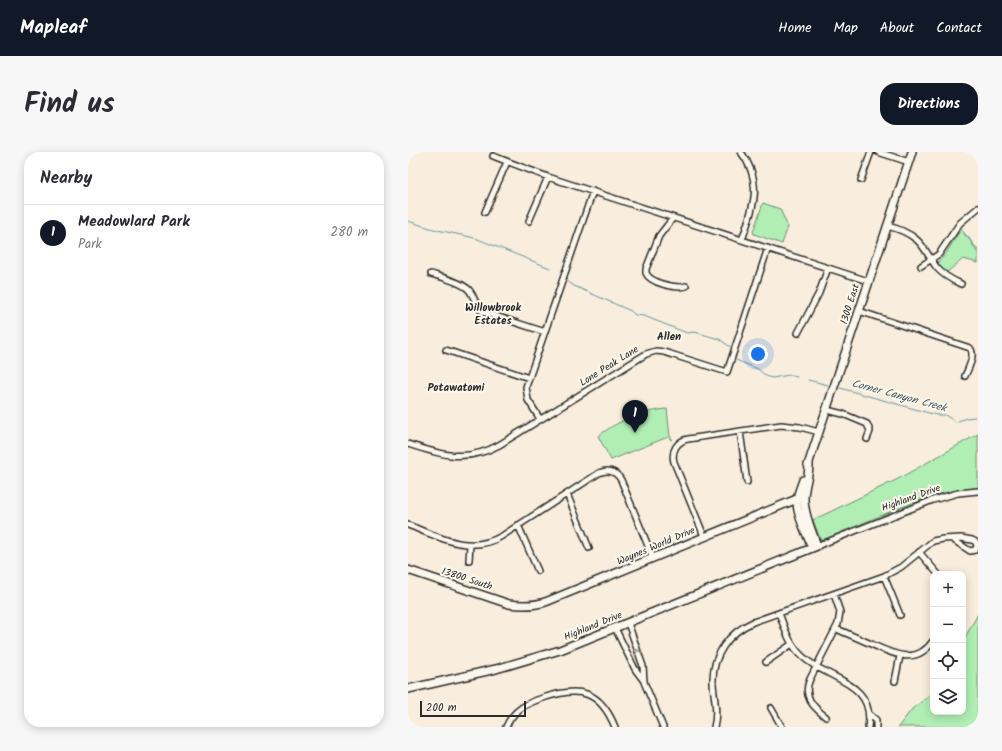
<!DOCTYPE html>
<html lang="en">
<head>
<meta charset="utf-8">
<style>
	body { margin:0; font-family:Kalam,sans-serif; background:#f7f7f7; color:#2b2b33 }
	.controls { position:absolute; right:12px; bottom:12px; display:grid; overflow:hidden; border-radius:8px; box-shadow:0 2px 10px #0003 }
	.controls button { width:36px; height:36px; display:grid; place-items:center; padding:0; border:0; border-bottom:1px solid #e1e1e2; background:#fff; color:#2b2b33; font:20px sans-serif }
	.scale { position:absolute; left:12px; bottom:10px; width:106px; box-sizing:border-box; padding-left:4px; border:2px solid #2b2b2b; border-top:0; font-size:11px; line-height:14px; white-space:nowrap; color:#2b2b2b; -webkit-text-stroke:3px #fbf7ec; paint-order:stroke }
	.you { position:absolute; left:350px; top:202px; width:14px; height:14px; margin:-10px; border:3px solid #fff; border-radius:50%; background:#1a73e8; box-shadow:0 0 0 6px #1a73e833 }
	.badge { display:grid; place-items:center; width:26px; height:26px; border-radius:50%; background:#111827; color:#fff; font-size:13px; font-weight:700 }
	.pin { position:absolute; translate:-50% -33px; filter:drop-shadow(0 1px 2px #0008) }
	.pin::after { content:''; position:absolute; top:21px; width:14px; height:12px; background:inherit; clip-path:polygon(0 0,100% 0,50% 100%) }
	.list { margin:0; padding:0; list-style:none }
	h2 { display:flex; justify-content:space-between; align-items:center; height:52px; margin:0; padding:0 16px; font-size:17px }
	h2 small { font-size:13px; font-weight:400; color:#7c7c81 }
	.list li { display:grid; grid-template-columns:26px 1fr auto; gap:12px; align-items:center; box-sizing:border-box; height:56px; padding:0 16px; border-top:1px solid #e1e1e2 }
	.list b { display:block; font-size:15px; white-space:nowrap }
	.list p { margin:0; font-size:13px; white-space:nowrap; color:#7c7c81 }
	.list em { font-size:13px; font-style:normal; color:#7c7c81 }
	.icon { flex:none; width:22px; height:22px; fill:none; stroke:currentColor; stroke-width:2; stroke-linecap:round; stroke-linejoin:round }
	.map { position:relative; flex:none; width:570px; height:575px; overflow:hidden; border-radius:16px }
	header { display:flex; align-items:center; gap:24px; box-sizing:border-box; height:56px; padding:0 20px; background:#111827; color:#fff }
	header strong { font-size:19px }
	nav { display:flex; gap:22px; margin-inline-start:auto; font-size:14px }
	.intro { display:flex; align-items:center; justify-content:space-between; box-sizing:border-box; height:96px; padding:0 24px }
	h1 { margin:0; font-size:28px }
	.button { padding:10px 18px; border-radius:16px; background:#111827; color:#fff; font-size:14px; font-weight:700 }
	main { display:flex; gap:24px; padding:0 24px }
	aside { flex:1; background:#fff; border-radius:16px; box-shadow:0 2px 10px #0003 }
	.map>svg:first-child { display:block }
	.green { fill:#b0eeb4; stroke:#6e8c70 }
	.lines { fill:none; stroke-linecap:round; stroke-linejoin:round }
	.stream { stroke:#65939f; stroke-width:1 }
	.minor-casing { stroke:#2b2b2b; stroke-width:8 }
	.major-casing { stroke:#2b2b2b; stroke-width:10 }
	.minor { stroke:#fbf7ec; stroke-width:5 }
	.major { stroke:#fbf7ec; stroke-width:7 }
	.oneway { stroke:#93918c }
	.labels { text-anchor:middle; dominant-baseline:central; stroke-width:4; stroke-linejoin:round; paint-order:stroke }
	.street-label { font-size:10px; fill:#2b2b2b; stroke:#fbf7ec }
	.neighbourhood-label { font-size:11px; font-weight:bold; fill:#2b2b2b; stroke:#fbf7ec }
	.water-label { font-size:11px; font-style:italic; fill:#43565c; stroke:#fbf7ec }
</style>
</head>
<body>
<header>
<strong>Mapleaf</strong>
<nav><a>Home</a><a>Map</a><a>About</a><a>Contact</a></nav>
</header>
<div class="intro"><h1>Find us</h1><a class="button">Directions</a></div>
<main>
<aside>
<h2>Nearby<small></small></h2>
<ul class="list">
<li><span class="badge">1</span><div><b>Meadowlard Park</b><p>Park</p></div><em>280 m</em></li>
</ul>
</aside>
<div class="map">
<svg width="570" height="575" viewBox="0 0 570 575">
	<rect width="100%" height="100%" fill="#f9eedd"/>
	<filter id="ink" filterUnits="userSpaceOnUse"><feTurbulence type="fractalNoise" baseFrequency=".025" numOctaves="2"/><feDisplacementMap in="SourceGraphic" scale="8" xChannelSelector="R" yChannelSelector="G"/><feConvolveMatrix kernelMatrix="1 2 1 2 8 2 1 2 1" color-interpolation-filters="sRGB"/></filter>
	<g filter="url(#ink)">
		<path class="green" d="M355 51 372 57 380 75 374 92 346 82 345 80Z
			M553 77 570 98V111L555 107 538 121 529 111 537 103Z
			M257 257H259L262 284 264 287 263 288 260 285 203 308 190 284C213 267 230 261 257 257Z
			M570 282V336C540 337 514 347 487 358 462 368 438 378 413 389L405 368 488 328Z
			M570 462V575H490L504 557 525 541V560H555V489Z"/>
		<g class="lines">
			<path class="stream" d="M0 69 25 77 67 86 142 116
				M556 82 561 86 570 102
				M159 129 166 134 223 159 227 163 236 164 279 181 287 180 304 185 311 187 324 196
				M328 208 350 217 358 224 364 226 381 223 389 225
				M400 228 420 233
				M432 236 528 263H537L548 270 558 266 567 265"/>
			<defs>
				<path id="minor" d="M333 0C356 31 345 55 334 88
					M470 0 501 10
					M85 4 140 25 460 129
					M453 28 463 0
					M77 60 99 10
					M265 66 251 84 238 117V121C242 131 268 137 278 134
					M121 69 140 25
					M480 74C490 77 500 80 509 88 517 95 522 107 529 116 535 123 544 128 553 132
					M513 114 531 102 552 71 570 56
					M23 122C33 125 54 130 61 138 67 145 67 154 75 160L137 180
					M451 159 562 196C568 203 560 217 557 224
					M390 181 411 141 420 116
					M38 198 121 226
					M419 258 435 262 459 272 462 279 459 287
					M132 267 120 248 118 235 185 39
					M332 279 339 330
					M0 292C34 303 58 311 91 293L238 202 248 199 256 200 319 220 360 96
					M159 342 181 396
					M0 373C31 385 62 403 94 384L191 321C200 317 208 319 213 328L245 406
					M110 373 130 419
					M296 384 266 310C263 299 269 289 280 287L373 273 392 275 411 280
					M409 394 525 348 550 341 570 339
					M511 400 530 422
					M61 408 62 393
					M476 424 492 463
					M371 461C377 477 381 492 394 504 418 528 468 529 460 575
					M220 471 235 514 236 530 255 575
					M207 476 227 517 236 529
					M429 477C440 482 452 487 463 492 485 502 508 514 525 489
					M358 510 384 492
					M487 529 492 504
					M363 556 374 575
					M461 562 468 568V575
					M418 565C405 555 394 544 402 527L430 472 432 460 426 442
					M98 575C105 558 119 551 135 546 171 534 192 538 207 575
					M306 575C310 560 306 547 305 531 304 504 320 481 345 470L476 424 493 415 525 389 535 387 553 386 564 388 568 390 569 395 567 398 562 399 544 387"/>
				<path id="major" d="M400 313 504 0
					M395 328C393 334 390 341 389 347 388 363 399 381 404 396
					M0 418 101 452C115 454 127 454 140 449L389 347
					M0 537 88 517 152 498 409 394C404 379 396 363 396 347 396 334 402 322 401 310"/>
			</defs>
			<use href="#minor" class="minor-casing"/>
			<use href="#major" class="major-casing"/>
			<use href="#minor" class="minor"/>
			<use href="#major" class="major"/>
		</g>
		<defs><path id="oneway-chevron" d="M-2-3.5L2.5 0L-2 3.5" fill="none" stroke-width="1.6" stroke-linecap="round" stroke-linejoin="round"/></defs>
		<use class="oneway" href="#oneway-chevron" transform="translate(230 500) rotate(-108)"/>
	</g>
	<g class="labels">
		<g class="street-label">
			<text transform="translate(442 152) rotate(-72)">1300 East</text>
			<text transform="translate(201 214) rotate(-32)">Lone Peak Lane</text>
			<text transform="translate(503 346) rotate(-20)">Highland Drive</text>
			<text transform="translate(248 394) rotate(-23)">Waynes World Drive</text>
			<text transform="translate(59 427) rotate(18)">13800 South</text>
			<text transform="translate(185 474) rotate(-22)">Highland Drive</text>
		</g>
		<g class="neighbourhood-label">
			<text x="85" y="156">Willowbrook<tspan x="85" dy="13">Estates</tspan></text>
			<text x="261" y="185">Allen</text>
			<text x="48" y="236">Potawatomi</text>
		</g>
		<g class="water-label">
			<text transform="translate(491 244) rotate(15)">Corner Canyon Creek</text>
		</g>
	</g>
</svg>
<div class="controls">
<button>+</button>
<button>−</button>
<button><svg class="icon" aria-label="locate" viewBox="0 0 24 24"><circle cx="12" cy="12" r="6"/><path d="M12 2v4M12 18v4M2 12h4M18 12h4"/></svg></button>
<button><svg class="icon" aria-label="layers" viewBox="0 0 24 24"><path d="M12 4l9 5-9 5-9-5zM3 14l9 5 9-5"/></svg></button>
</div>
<div class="scale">200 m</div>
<div class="you"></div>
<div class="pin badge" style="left:227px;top:281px">1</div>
</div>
</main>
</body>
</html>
